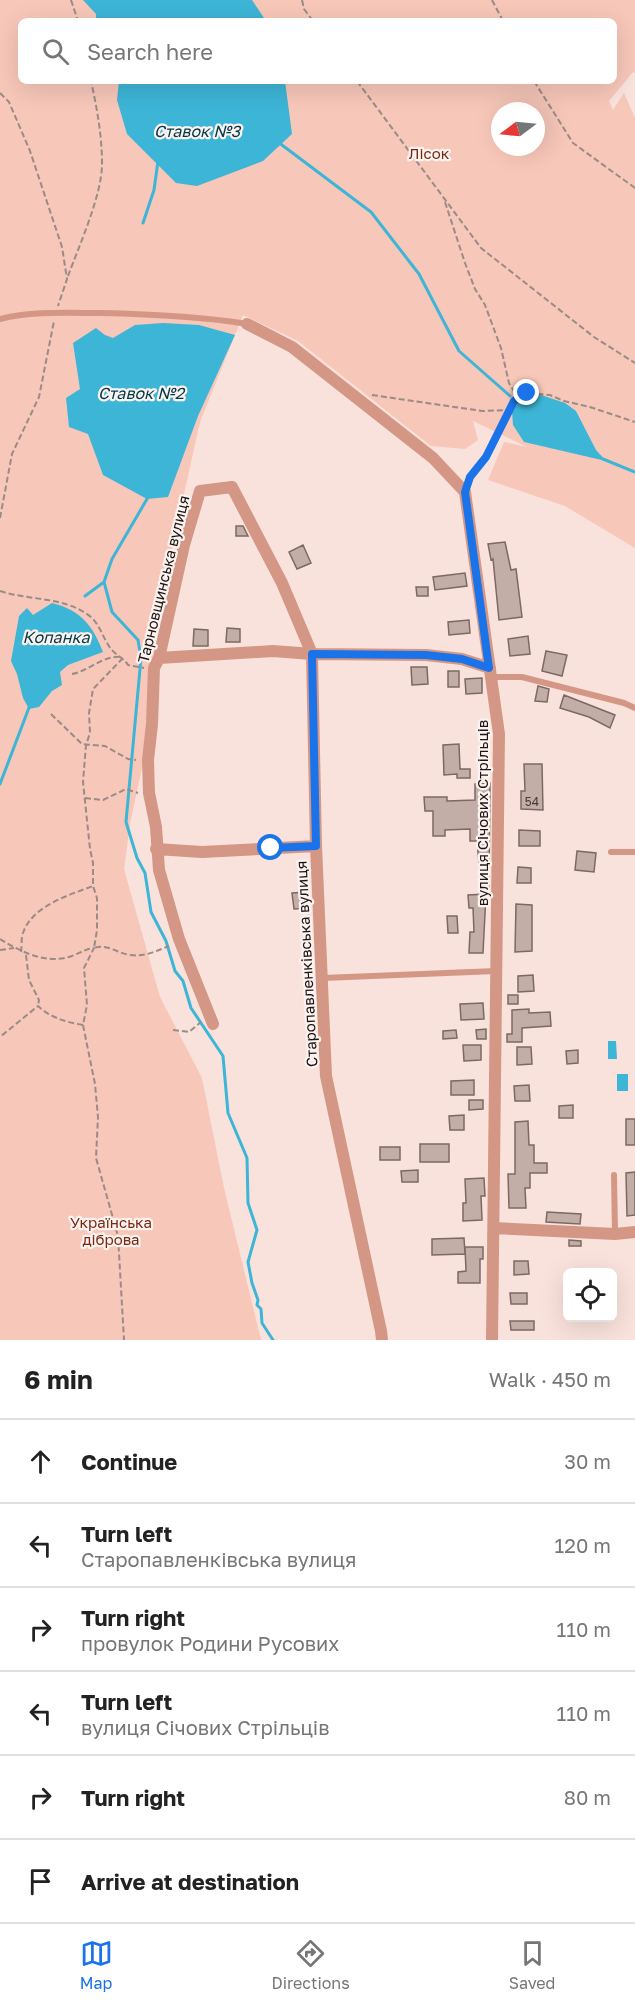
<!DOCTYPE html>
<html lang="en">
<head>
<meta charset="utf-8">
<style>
	body { margin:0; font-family:"Golos Text",sans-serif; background:#f6f6f6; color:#222 }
	.controls { position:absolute; right:18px; bottom:18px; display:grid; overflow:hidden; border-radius:9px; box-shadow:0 6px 24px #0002 }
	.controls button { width:54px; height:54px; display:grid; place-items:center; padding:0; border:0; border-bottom:2px solid #e0e0e0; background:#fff; color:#222; font:30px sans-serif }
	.compass { position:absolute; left:491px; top:102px; width:54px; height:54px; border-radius:50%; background:#fff; box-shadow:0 6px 24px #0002; rotate:254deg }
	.stop { position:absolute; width:18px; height:18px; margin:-14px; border:4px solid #1a73e8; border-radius:50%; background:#fff }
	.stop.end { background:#1a73e8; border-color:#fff; box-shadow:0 2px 6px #0008 }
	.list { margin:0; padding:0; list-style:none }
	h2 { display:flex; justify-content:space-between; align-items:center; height:78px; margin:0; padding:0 24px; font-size:26px }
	h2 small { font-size:20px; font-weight:400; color:#767676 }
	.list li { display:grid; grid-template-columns:39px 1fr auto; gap:18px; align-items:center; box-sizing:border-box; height:84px; padding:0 24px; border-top:2px solid #e0e0e0 }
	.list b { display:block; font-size:22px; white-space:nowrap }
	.list p { margin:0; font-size:20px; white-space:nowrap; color:#767676 }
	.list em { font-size:20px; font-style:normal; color:#767676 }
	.icon { flex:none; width:33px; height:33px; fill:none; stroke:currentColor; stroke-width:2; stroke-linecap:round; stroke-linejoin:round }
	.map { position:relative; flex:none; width:635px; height:1340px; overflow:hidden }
	.search { position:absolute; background:#fff; box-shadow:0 6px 24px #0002; left:18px; right:18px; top:18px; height:66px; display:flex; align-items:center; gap:15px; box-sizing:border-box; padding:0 21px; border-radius:9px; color:#767676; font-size:22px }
	.sheet { height:582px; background:#fff }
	nav { display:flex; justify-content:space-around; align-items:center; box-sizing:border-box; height:84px; border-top:2px solid #e0e0e0; background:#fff; font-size:16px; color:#767676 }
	nav a { display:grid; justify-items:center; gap:3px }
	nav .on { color:#1a73e8 }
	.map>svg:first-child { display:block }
	.green { fill:#f7c7b9; fill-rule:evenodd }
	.water { fill:#3db5d6 }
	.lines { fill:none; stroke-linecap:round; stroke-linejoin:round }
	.stream { stroke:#3db5d6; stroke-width:3 }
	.building { fill:#c2ada7; stroke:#7c6963; stroke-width:1.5 }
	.path { stroke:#9b8b86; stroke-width:2; stroke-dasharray:6 3; stroke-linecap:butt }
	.lane { stroke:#d49785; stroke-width:6 }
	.street { stroke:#d49785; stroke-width:12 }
	.route { stroke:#1a73e8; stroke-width:8 }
	.labels { text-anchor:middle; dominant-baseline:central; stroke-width:4.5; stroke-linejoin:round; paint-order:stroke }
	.number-label { font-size:12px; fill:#463b38 }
	.park-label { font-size:15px; fill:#772912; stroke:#fcf2f0 }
	.street-label { font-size:15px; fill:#1d1513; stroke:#fcf2f0 }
	.water-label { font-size:16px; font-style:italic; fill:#013946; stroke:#fcf2f0 }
</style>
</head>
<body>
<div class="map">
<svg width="635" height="1340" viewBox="0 0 635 1340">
	<rect width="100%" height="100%" fill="#f9e2db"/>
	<path class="green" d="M0 0H635V73L633 72 609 101 613 110 624 93 635 118V548L565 506 488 480 504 442 527 447 473 421 478 440 465 449 431 446 298 341 243 315 200 422 159 606 146 749 130 824 124 869 160 997 202 1078 224 1188 261 1340H0ZM21 21H614V81H21ZM500 111H536V147H500Z"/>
	<path class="water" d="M83 0H252L266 21H96V14Z
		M119 81H285L292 134 263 161 197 186 176 183 127 134 117 100Z
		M163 323 199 325 235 335 198 416 168 497 147 499 103 475 88 434 69 427 66 398 80 389 73 343 96 328 105 335 113 338 135 325Z
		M541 395 565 403 576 411 596 450 606 461 524 442 513 425 512 411 522 397Z
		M52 603C81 610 93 626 103 652L68 665 60 672 62 685 52 691 39 707 29 709 23 698 17 674 11 661 19 616 27 608 33 615Z
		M608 1041H616L617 1059H608Z
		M617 1074H628V1091H617Z"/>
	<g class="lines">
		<path class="stream" d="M278 142 371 212 419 274 459 351 510 396
			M143 223 154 190 158 161
			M603 459 635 472
			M147 495V499L112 559 104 582 112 612 138 640 141 658 126 822 137 858 145 873 151 912 166 941 175 971 183 981 191 1008 223 1056 228 1113 247 1158 248 1203 257 1230 248 1262 252 1283 258 1300 257 1305 261 1309 262 1323 273 1340
			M85 596 104 582
			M0 784 30 705"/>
	</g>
	<path class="building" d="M236 526H243L248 536H236Z
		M505 542 511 570 516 569 522 617 499 620 493 559 491 560 488 544Z
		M303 545 311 563 297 569 289 552Z
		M465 573 467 586 435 590 433 577Z
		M416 587H428V596H417Z
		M469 620 470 633 449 635 448 622Z
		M227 628 240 629V642H226Z
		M194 629 208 630V646H193Z
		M528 636 530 654 510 656 508 639Z
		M546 651 567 655 562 676 542 671Z
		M411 667H427L428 684 412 685Z
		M448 671H459V687H448Z
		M482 678V693L466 694 465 679Z
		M538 686 549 689 547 702 535 701Z
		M564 695 615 715 610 728 589 717 560 708Z
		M459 744 460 769H470V778H457V774L444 775 443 745Z
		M524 764H542L543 810 521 809V791H525Z
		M490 783 489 886H481L477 841H470V829L445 830V836H433V811H425L424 797H447V801L475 800V784Z
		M519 830 540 831V846H519Z
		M577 851 596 853 594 872 575 870Z
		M518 867 531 868V883H517Z
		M308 892 309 908 294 909 292 893Z
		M486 894 483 953H469L470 932H474L473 908H469L468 895Z
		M516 904 532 905V951L515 952Z
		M447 916H457L458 933H448Z
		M533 975 534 991 518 992V976Z
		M508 995H518V1004H508Z
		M483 1003 484 1019 461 1020 460 1004Z
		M529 1009V1013L550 1012 551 1026 522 1028V1042H507V1034H512V1010Z
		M486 1029V1039H477L476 1030Z
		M456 1030 457 1038 443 1039V1031Z
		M463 1045H481V1060L464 1061Z
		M517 1047H531L532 1064 517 1065Z
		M578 1050V1063L567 1064 566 1051Z
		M474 1080V1095H451V1081Z
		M529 1085 530 1101H515L514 1086Z
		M469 1100H483V1109L469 1110Z
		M573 1105V1118H559V1106Z
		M464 1115V1130H450L449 1116Z
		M626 1119H635V1145H626Z
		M528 1121 529 1145H534V1163H547V1173H530V1188H525L526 1208H509L508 1174H515V1122Z
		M420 1144H449V1162H420Z
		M380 1147H400V1160H380Z
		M418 1170V1182H402L401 1171Z
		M635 1172V1215L627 1216 626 1173Z
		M484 1178 485 1196H481L482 1220 463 1221V1203H466L465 1179Z
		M547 1212 581 1214 580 1224 546 1222Z
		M464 1238 465 1254 432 1255V1239Z
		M569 1240 581 1241V1246H569Z
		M465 1247H483V1259H480V1283H458V1272L466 1271Z
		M514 1261H528L529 1274 514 1275Z
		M510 1293H527V1304H511Z
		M510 1321H534V1330H511Z"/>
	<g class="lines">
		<path class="path" d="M71 0 78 21
			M302 0 304 9 313 21
			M492 0 503 21
			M357 81 481 248 594 337 635 363
			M534 81 573 143 635 188
			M0 93 9 102 30 151 62 247 67 279 58 306
			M445 202 465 263 475 289 485 305 501 348 509 383 518 398
			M68 276C79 246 102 195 102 164 102 136 97 108 91 81
			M372 395 482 411 509 410
			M469 480 486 457 514 401 527 393 550 395 564 401 590 407 635 422
			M0 518 12 454 39 397 54 321
			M0 591C30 601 67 596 92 618 101 627 104 641 112 650 117 656 124 658 128 665L144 668
			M123 658 93 689 89 713 90 733 86 745 83 782 90 849 93 863V886L97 898V930L94 948C107 943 118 954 131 955 145 957 156 951 169 946
			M72 674C89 671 103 655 121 657
			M51 714 82 744 105 746 128 759 136 760
			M85 798 103 800 126 789 138 793
			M0 939C21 952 47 965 72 956 80 953 85 949 94 948L84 968 87 1005 83 1025C66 1022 51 1018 38 1006L0 1037
			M0 950 14 948
			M21 952C22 946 21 938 23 933 32 906 69 895 93 886
			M26 955 29 980 39 1000 38 1006
			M83 1025 95 1084 98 1117 96 1158 118 1236 124 1340
			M173 1030 189 1032 201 1022"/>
		<path class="lane" d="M0 319C32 311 67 313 100 313 149 314 199 316 247 324
			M491 677H522L624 703 635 708
			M611 852H635
			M323 978 496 971
			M614 1175 615 1234"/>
		<path class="street" d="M247 324 292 347 433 458 465 492 499 734 492 1340
			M159 658 273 651 312 654 426 655 462 659 490 668
			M156 849 202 852 316 846
			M213 1024 179 939 159 870 156 827 149 793 148 760 152 724 154 668 159 658 184 545 200 491 232 487 282 583 312 654 316 846 326 1076 381 1331 382 1340
			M494 1228 615 1234 635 1232"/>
	</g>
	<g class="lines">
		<path class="route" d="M271 848 316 846 312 654 426 655 462 659 489 668 465 492 470 477 486 457 514 401 527 393"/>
	</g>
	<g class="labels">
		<g class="number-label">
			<text x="532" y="801">54</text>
		</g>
		<g class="park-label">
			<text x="429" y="153">Лісок</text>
			<text x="111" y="1222">Українська<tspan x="111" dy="17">діброва</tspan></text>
		</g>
		<g class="street-label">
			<text transform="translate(163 579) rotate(-76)">Тарновщинська вулиця</text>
			<text transform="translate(482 813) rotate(-90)">вулиця Січових Стрільців</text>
			<text transform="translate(306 964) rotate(-93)">Старопавленківська вулиця</text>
		</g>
		<g class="water-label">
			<text x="197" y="131">Ставок №3</text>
			<text x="141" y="393">Ставок №2</text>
			<text x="56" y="637">Копанка</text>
		</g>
	</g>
</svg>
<div class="controls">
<button><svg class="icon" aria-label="locate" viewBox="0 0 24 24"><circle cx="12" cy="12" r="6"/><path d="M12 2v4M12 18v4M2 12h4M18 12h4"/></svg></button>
</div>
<svg class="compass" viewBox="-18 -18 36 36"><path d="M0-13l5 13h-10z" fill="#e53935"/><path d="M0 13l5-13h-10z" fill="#767676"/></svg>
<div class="stop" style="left:271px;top:848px"></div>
<div class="stop end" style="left:527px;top:393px"></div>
<div class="search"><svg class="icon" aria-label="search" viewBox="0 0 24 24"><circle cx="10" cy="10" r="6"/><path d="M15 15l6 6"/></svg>Search here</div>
</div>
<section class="sheet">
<h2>6 min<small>Walk · 450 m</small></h2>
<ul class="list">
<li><svg class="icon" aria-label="ahead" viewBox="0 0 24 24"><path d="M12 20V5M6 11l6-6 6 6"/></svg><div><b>Continue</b></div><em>30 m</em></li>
<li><svg class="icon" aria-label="left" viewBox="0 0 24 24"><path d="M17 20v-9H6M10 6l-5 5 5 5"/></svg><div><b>Turn left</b><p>Старопавленківська вулиця</p></div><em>120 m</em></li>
<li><svg class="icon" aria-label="right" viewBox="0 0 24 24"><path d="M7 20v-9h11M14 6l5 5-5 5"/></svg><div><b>Turn right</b><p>провулок Родини Русових</p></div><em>110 m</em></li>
<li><svg class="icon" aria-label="left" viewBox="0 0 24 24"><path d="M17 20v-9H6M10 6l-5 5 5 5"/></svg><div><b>Turn left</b><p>вулиця Січових Стрільців</p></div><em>110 m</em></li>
<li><svg class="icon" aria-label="right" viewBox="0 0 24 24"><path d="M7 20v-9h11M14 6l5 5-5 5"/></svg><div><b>Turn right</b></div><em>80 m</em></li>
<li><svg class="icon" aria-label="arrive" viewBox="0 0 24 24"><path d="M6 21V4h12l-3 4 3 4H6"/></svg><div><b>Arrive at destination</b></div></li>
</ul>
</section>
<nav>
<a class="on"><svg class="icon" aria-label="map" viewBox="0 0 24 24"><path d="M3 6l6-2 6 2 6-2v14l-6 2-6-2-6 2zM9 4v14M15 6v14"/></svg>Map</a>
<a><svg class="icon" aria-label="directions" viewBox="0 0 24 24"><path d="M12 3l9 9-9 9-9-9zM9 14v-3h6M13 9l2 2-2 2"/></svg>Directions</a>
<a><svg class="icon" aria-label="saved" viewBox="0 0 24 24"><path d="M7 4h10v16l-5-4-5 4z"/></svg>Saved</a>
</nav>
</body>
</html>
